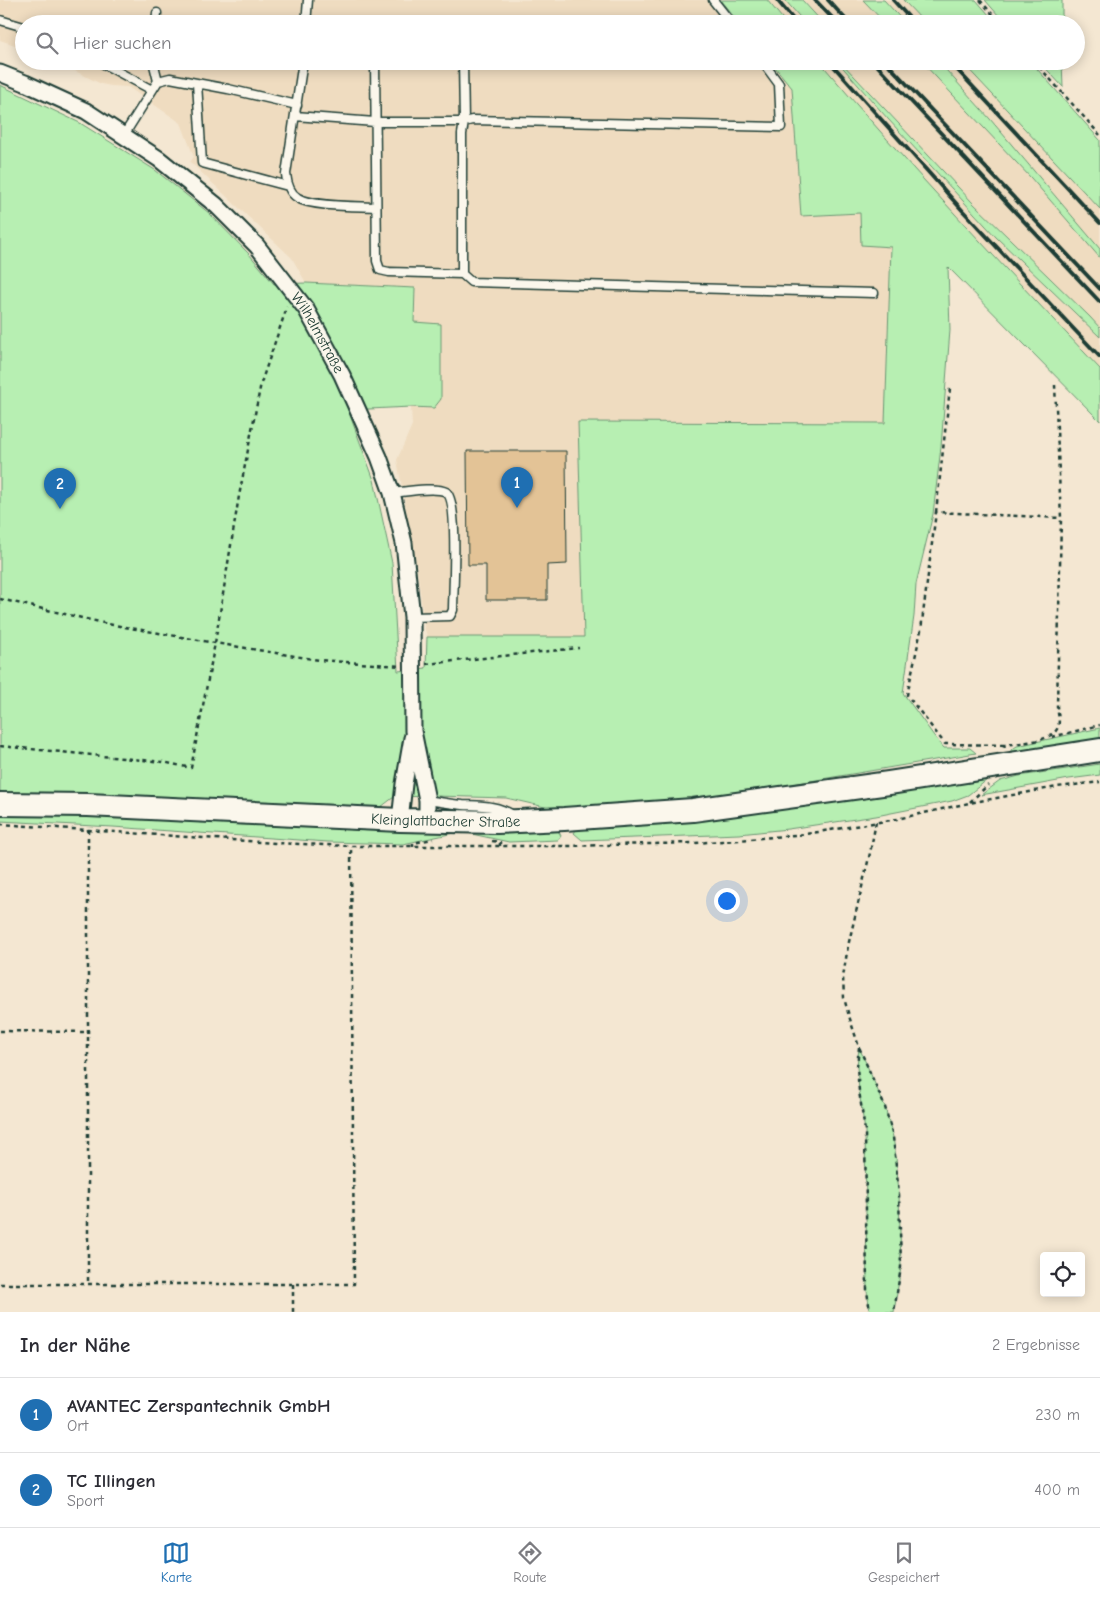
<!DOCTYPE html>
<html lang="de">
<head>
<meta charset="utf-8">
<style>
	body { margin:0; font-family:"Comic Neue",sans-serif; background:#f2f2f3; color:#2b2b33 }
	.controls { position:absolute; right:15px; bottom:15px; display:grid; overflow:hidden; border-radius:5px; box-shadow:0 2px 12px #0003 }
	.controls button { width:45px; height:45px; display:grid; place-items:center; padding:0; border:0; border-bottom:1px solid #e1e1e2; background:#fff; color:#2b2b33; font:25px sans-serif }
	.you { position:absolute; left:726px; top:900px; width:18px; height:18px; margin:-12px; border:4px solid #fff; border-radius:50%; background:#1a73e8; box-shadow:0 0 0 8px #1a73e833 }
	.badge { display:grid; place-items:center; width:32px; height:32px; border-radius:50%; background:#1f6fb2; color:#fff; font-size:16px; font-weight:700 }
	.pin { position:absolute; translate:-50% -41px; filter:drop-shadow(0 1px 2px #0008) }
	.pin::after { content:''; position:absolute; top:26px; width:18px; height:15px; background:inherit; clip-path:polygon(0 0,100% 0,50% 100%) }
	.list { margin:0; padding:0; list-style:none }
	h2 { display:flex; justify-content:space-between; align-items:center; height:65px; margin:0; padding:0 20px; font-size:21px }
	h2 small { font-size:16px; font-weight:400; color:#7c7c81 }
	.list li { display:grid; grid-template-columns:32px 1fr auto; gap:15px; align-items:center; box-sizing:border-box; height:75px; padding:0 20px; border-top:1px solid #e1e1e2 }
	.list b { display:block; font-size:19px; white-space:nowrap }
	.list p { margin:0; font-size:16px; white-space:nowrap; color:#7c7c81 }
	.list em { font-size:16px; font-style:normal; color:#7c7c81 }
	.icon { flex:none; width:28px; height:28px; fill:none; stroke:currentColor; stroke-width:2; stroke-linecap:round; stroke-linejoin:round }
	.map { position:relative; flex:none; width:1100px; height:1312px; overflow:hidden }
	.search { position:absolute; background:#fff; box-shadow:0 2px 12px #0003; left:15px; right:15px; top:15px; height:55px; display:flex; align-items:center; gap:12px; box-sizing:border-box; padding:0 18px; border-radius:28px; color:#7c7c81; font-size:19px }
	.sheet { height:215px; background:#fff }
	nav { display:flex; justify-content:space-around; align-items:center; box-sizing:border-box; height:70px; border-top:1px solid #e1e1e2; background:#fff; font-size:14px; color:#7c7c81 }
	nav a { display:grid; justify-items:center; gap:2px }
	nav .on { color:#1f6fb2 }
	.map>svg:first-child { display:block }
	.built { fill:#efdcc0 }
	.green { fill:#b7efb2; stroke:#6b9673 }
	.building { fill:#e3c396; stroke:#1f3d34 }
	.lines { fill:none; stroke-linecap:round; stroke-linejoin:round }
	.lane-casing { stroke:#1f3d34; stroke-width:11 }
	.street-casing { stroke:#1f3d34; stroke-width:19 }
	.secondary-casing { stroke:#1f3d34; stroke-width:26 }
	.path { stroke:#1f3d34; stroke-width:2.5; stroke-dasharray:4 4; stroke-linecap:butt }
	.lane { stroke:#fbf7ec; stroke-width:8 }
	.street { stroke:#fbf7ec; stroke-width:15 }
	.secondary { stroke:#fbf7ec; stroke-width:22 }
	.rail { stroke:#1f3d34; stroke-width:4 }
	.labels { text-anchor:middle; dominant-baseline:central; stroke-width:4.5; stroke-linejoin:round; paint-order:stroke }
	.street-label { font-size:15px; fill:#1f3d34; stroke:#fbf7ec }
</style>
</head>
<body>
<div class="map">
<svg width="1100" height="1312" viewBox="0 0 1100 1312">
	<rect width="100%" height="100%" fill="#f4e7d2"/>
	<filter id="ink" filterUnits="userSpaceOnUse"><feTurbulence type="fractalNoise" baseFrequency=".02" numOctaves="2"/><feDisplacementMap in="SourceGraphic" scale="10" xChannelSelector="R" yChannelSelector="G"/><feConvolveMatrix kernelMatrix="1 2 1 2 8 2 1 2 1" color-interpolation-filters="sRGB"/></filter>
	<g filter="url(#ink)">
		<path class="built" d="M0 0H720L740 24H24V48L0 40Z
			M767 0H785L806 24H787Z
			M803 0H863L886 24H824Z
			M884 0H903L926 24H906Z
			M55 61H770L792 88 801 216 860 213 892 247 885 423 579 422 584 637H427L424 625 417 568 397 460 412 425 411 407 428 408 414 323 415 288 306 283 292 258 190 162 194 157 181 123 128 87 111 86 101 84Z
			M819 61H837L888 119 996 237 1100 337V369L928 186 877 130Z
			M840 61H921L1031 178 1100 258V328L972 202Z
			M938 61H961L1100 209V249L990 119Z"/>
		<path class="green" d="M720 0H767L787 24H740Z
			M785 0H802L824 24H806Z
			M863 0H884L906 24H886Z
			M903 0H976L997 24H926Z
			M985 0H1062V24H1006Z
			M770 61H819C909 167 1005 268 1100 369V421L948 267 950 330 941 447 933 514 916 584 914 616 903 693 934 736 944 748H970L976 753 692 801 558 810 506 798 435 796 394 797 381 807 372 810 0 798V85L80 123 155 170 209 213 249 254 274 284 306 283 415 288 414 322 441 324V399L434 408 411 407 348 410 374 480 392 563 398 671 426 668 427 637H584L578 422 885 423 891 247 861 245 860 213 801 216 792 88Z
			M837 61H840L972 202 1090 317 1100 328V337L996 237 888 119Z
			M921 61H938L990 119 1100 249V258L1031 178Z
			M961 61H1030L1100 140V209Z
			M1039 61H1062L1063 87Z
			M1100 728V743L1011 753V750L1017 746Z
			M1100 764V775L1069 779 981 795 1000 781 1019 776Z
			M1003 773 987 780 968 795 952 801 876 816 788 829 739 834 582 840 574 833 578 827Z
			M0 810 267 823 300 827 454 833 403 844 328 842 113 827 0 821Z
			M553 828 559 832 561 836 558 840 509 842 467 833V831Z
			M859 1047 885 1107 893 1137 896 1157 899 1194 901 1267 894 1312H870L867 1291 865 1131 859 1091 857 1067Z"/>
		<path class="building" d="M467 451H566L567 564 547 565V600H486V565H468Z"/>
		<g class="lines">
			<defs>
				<path id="lane" d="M713 0 732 24
					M0 20 24 27
					M156 24 157 13
					M306 24 308 0
					M98 61 152 90
					M153 61 158 81
					M303 61 286 174C287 183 289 193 298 198 312 207 358 206 376 207
					M375 61 377 261 380 270 389 272 462 274
					M463 61 464 122 472 120 781 127 779 84 762 61
					M197 83 202 163 288 186
					M295 116 375 122H464L462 134V274L471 282 874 293
					M124 135 158 81 170 78 228 89 297 105
					M392 493C403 492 436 486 446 492 459 500 453 591 453 610L450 616 412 617
					M427 800C439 802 450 804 463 805 482 806 496 805 513 815"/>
				<g id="street">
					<path id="s1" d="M0 73 25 83 86 111 159 159 216 205 257 246 306 309 342 375 379 457 392 493 404 543 412 617 413 731 427 800V821"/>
					<path d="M400 820 404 784 412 738"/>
				</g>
				<g id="secondary">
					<path id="s2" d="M0 804 88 805 400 820 497 822 564 819 693 810 889 783 1100 750"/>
				</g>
			</defs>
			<use href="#lane" class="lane-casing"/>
			<use href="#street" class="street-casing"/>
			<use href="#secondary" class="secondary-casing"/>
			<path class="path" d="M980 0 1001 24
				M1034 61 1100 135
				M936 512 950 388
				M0 599 108 624 215 643 319 660 401 666
				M426 664 579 648
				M1052 737 1100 725
				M1004 745 945 744 907 695 921 630 936 512 1061 518
				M0 746 163 762 191 768 215 643 239 496 261 383 287 307
				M1005 747 1004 745C1018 743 1053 742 1058 727 1060 721 1058 714 1057 707L1061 518 1055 385
				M970 802 988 785
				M876 822 870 853 848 946 843 977 844 998 849 1016 859 1047 885 1107 893 1137 899 1194 901 1267 894 1312
				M0 824 275 843 351 846H566L694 843 739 840 806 834 897 819 969 803 1057 787 1100 782
				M88 829V1283
				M492 841 500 842V846
				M413 847V843L433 839
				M0 1031 88 1032
				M859 1047 857 1067 859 1091 865 1131 867 1291 870 1312
				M0 1284H354L351 846
				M293 1284V1312"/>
			<use href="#lane" class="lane"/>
			<use href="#street" class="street"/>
			<use href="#secondary" class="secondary"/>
			<path class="rail" d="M777 0 797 24
				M815 0 838 24
				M828 0 850 24
				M893 0 915 24
				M829 61 963 211 1100 357
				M873 61 1100 302
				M885 61 1100 289
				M949 61 1100 223"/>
		</g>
	</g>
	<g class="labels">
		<g class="street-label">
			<text stroke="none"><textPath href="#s1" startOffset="419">Wilhelmstraße</textPath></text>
			<text stroke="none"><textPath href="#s2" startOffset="446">Kleinglattbacher Straße</textPath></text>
		</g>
	</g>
</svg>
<div class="controls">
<button><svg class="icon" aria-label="locate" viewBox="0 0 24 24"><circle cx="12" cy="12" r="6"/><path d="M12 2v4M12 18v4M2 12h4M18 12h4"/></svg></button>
</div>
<div class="you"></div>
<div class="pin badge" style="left:517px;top:508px">1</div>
<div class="pin badge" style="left:60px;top:509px">2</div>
<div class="search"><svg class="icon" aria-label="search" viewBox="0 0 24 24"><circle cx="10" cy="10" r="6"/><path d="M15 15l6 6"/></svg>Hier suchen</div>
</div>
<section class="sheet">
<h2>In der Nähe<small>2 Ergebnisse</small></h2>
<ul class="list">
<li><span class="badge">1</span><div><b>AVANTEC Zerspantechnik GmbH</b><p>Ort</p></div><em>230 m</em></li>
<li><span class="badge">2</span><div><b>TC Illingen</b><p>Sport</p></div><em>400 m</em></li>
</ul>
</section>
<nav>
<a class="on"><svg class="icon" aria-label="map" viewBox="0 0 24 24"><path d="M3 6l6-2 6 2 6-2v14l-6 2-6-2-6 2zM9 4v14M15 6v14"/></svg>Karte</a>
<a><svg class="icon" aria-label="directions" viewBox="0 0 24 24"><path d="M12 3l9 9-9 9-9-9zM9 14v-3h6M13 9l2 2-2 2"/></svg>Route</a>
<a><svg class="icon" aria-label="saved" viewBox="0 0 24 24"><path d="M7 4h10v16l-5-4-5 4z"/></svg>Gespeichert</a>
</nav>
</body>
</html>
